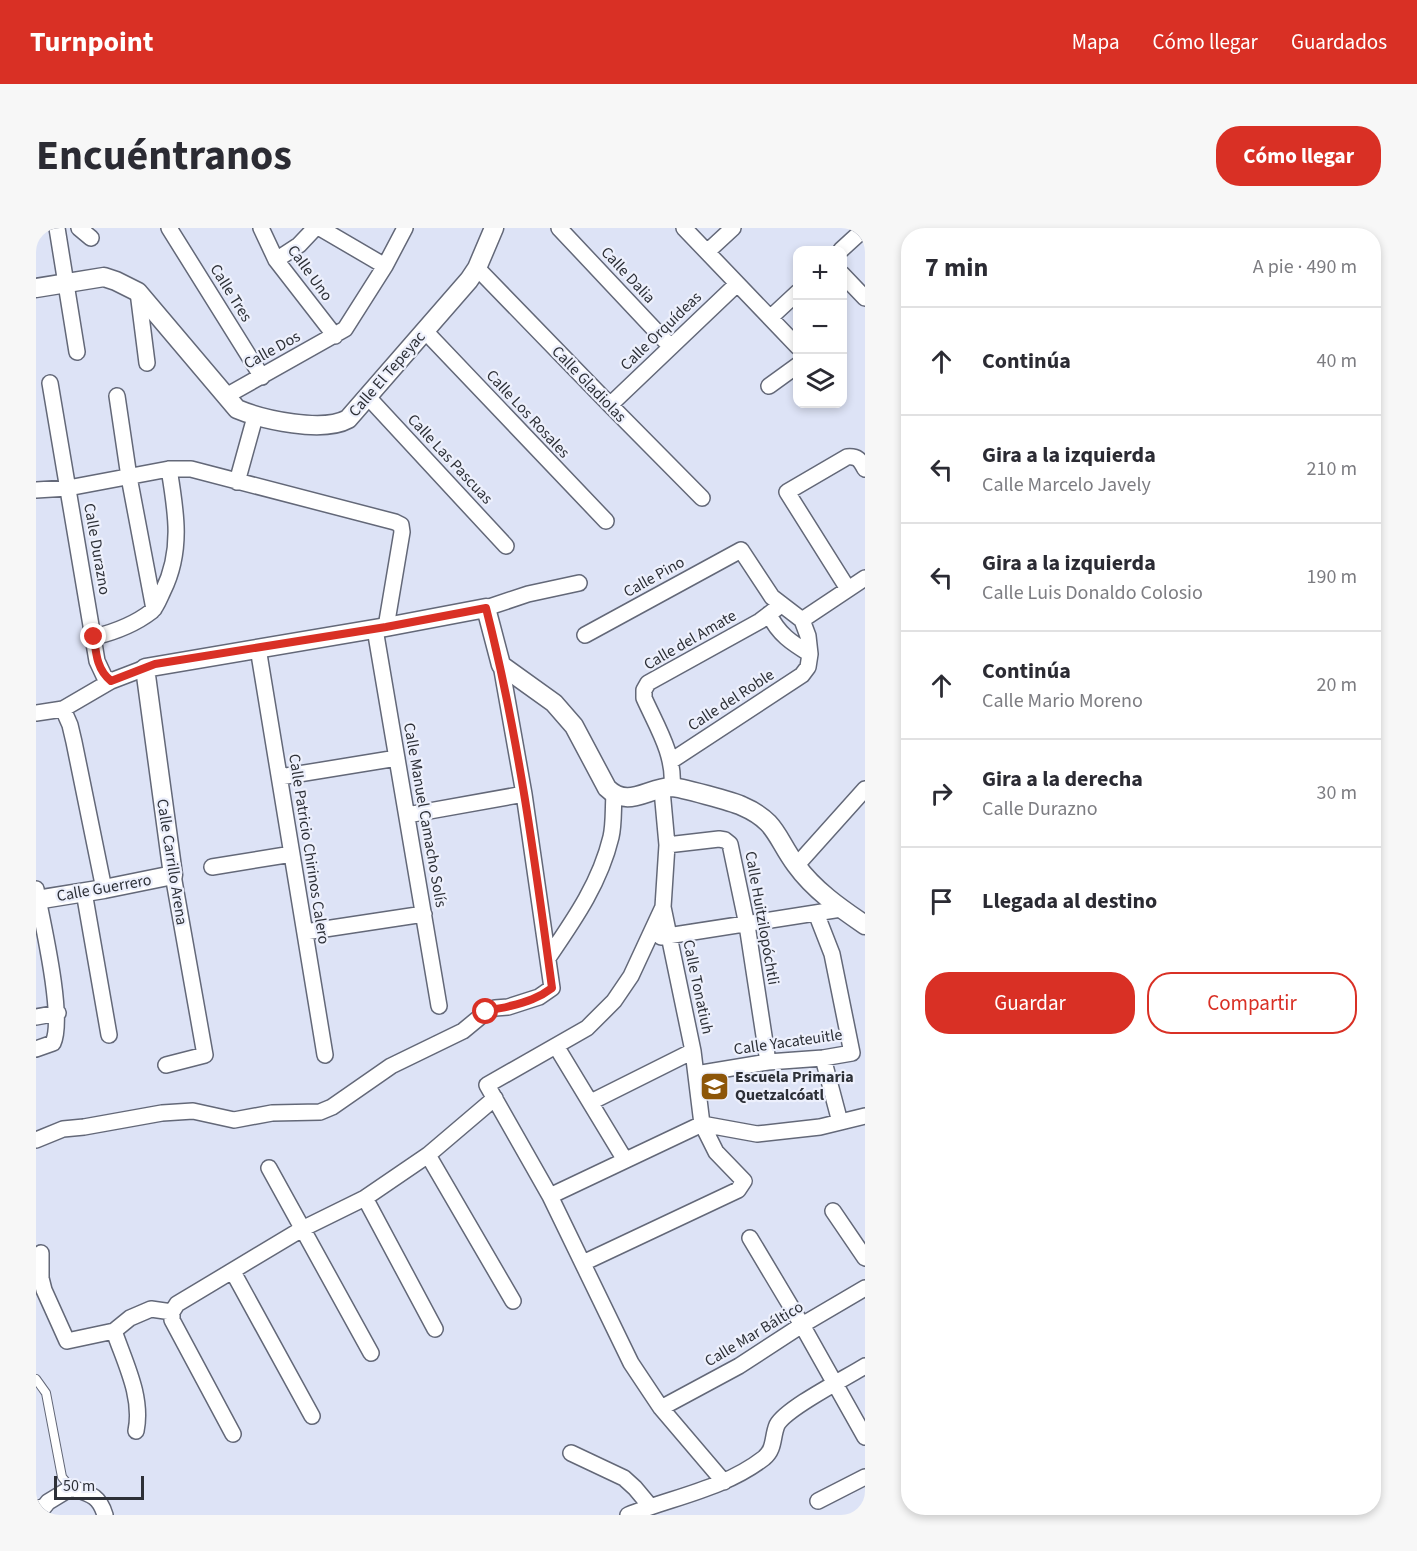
<!DOCTYPE html>
<html lang="es">
<head>
<meta charset="utf-8">
<style>
	body { margin:0; font-family:"Source Sans 3",sans-serif; background:#f7f7f7; color:#2b2b33 }
	.controls { position:absolute; right:18px; top:18px; display:grid; overflow:hidden; border-radius:12px; box-shadow:0 3px 9px #0003 }
	.controls button { width:54px; height:54px; display:grid; place-items:center; padding:0; border:0; border-bottom:2px solid #e1e1e2; background:#fff; color:#2b2b33; font:30px sans-serif }
	.scale { position:absolute; left:18px; bottom:15px; width:90px; box-sizing:border-box; padding-left:6px; border:3px solid #2d3037; border-top:0; font-size:16px; line-height:21px; white-space:nowrap; color:#2d3037; -webkit-text-stroke:4px #edf0fc; paint-order:stroke }
	.stop { position:absolute; width:18px; height:18px; margin:-14px; border:4px solid #d93025; border-radius:50%; background:#fff }
	.stop.end { background:#d93025; border-color:#fff; box-shadow:0 2px 6px #0008 }
	.list { margin:0; padding:0; list-style:none }
	h2 { display:flex; justify-content:space-between; align-items:center; height:78px; margin:0; padding:0 24px; font-size:26px }
	h2 small { font-size:20px; font-weight:400; color:#7c7c81 }
	.list li { display:grid; grid-template-columns:39px 1fr auto; gap:18px; align-items:center; box-sizing:border-box; height:108px; padding:0 24px; border-top:2px solid #e1e1e2 }
	.list b { display:block; font-size:22px; white-space:nowrap }
	.list p { margin:0; font-size:20px; white-space:nowrap; color:#7c7c81 }
	.list em { font-size:20px; font-style:normal; color:#7c7c81 }
	.actions { display:flex; gap:12px; padding:18px 24px }
	.actions a { flex:1; padding:14px 0; border:2px solid #d93025; border-radius:24px; text-align:center; font-size:21px; color:#d93025 }
	.actions .main { background:#d93025; color:#fff }
	.icon { flex:none; width:33px; height:33px; fill:none; stroke:currentColor; stroke-width:2; stroke-linecap:round; stroke-linejoin:round }
	.map { position:relative; flex:none; width:829px; height:1287px; overflow:hidden; border-radius:24px }
	header { display:flex; align-items:center; gap:36px; box-sizing:border-box; height:84px; padding:0 30px; background:#d93025; color:#fff }
	header strong { font-size:28px }
	nav { display:flex; gap:33px; margin-inline-start:auto; font-size:21px }
	.intro { display:flex; align-items:center; justify-content:space-between; box-sizing:border-box; height:144px; padding:0 36px }
	h1 { margin:0; font-size:42px }
	.button { padding:15px 27px; border-radius:24px; background:#d93025; color:#fff; font-size:21px; font-weight:700 }
	main { display:flex; gap:36px; padding:0 36px }
	aside { flex:1; background:#fff; border-radius:24px; box-shadow:0 3px 9px #0003 }
	.map>svg:first-child { display:block }
	.lines { fill:none; stroke-linecap:round; stroke-linejoin:round }
	.service-casing { stroke:#636878; stroke-width:10 }
	.minor-casing { stroke:#636878; stroke-width:18 }
	.tertiary-casing { stroke:#636878; stroke-width:21 }
	.service { stroke:#fff; stroke-width:8 }
	.minor { stroke:#fff; stroke-width:15 }
	.tertiary { stroke:#fff; stroke-width:18 }
	.route { stroke:#d93025; stroke-width:8 }
	.labels { text-anchor:middle; dominant-baseline:central; stroke-width:4.5; stroke-linejoin:round; paint-order:stroke }
	.street-label { font-size:16px; fill:#2d3037; stroke:#edf0fc }
	.poi-label { font-size:16px; font-weight:bold; fill:#2d3037; stroke:#edf0fc; text-anchor:start }
</style>
</head>
<body>
<header>
<strong>Turnpoint</strong>
<nav><a>Mapa</a><a>Cómo llegar</a><a>Guardados</a></nav>
</header>
<div class="intro"><h1>Encuéntranos</h1><a class="button">Cómo llegar</a></div>
<main>
<div class="map">
<svg width="829" height="1287" viewBox="0 0 829 1287">
	<rect width="100%" height="100%" fill="#dde3f6"/>
	<g class="lines">
		<defs>
			<path id="service" d="M0 1151 10 1165 26 1249 35 1260"/>
			<path id="minor" d="M21 0 41 124
				M43 0 55 10
				M133 0 226 149
				M225 0 240 32 299 108
				M284 0 349 38
				M523 0 634 118
				M648 0 762 119
				M805 22 829 0
				M671 24 697 0
				M240 32 263 17 279 0
				M441 40 574 177 666 270
				M806 46 829 70
				M102 64 111 135
				M734 90 762 64
				M389 103 570 293
				M14 155 61 433 68 448 75 453
				M733 158 762 137
				M81 168 93 249 118 381
				M190 168 309 101 349 38 369 0
				M332 169 470 318
				M574 177 701 56
				M201 254 219 189
				M0 262 32 260 133 241H155L359 294 365 297 366 304 350 399
				M812 361 751 264 811 229C822 228 824 232 829 241
				M450 380 492 366 543 355
				M733 386C742 406 756 415 774 426
				M766 392 829 350
				M339 401 403 778
				M549 407 705 322 736 369 766 392 772 408 774 426 772 439 766 447 635 533
				M58 409C79 404 98 397 116 383 121 378 124 369 127 363 147 323 140 283 133 241
				M222 420 289 827
				M27 481 34 497 38 514 68 661
				M0 485 27 481 75 453 109 440
				M244 549 361 530
				M636 559C639 527 621 499 608 470V462L612 455 724 393 745 377
				M626 562 631 617 627 679 595 748 578 773 551 800 451 857 514 968 595 1135 625 1180 688 1254
				M371 587 488 566
				M631 617 683 611 689 612 694 616 711 697 732 834
				M760 638 829 561
				M176 639 256 626
				M0 661C6 692 29 790 17 815L0 821
				M48 664 73 807
				M269 704 388 686
				M625 709 805 681
				M512 730C538 692 564 655 575 609 578 596 577 581 578 567
				M0 789 22 785
				M520 818 589 932
				M787 830 804 894
				M130 837 169 827 137 647
				M660 846 732 834 787 830 816 825 796 726 780 685
				M555 874 657 823
				M666 896 721 906 784 899 829 888
				M0 912 27 901 48 899 126 885 157 883 198 892 236 885 284 884 296 879 355 838 427 803 450 784 459 780 472 779 503 769 516 760 488 566 465 437
				M392 927 477 1073
				M233 940 335 1125
				M514 968 666 896
				M329 970 399 1101
				M797 983 829 1030
				M714 1010 766 1097 829 1209
				M5 1025V1050L8 1062 31 1113 78 1103 94 1090 115 1081 136 1084
				M547 1035 702 962 708 953 680 924 666 896 657 823 627 679
				M197 1044 276 1188
				M78 1103C89 1135 107 1169 100 1203
				M625 1180 703 1138 766 1097 829 1060
				M197 1206 136 1092V1084L141 1076 266 1001 329 970 392 927 459 870
				M535 1225 588 1250 599 1260 614 1278
				M782 1273 829 1249
				M0 1280 8 1279 12 1274 35 1260C54 1266 63 1267 69 1287
				M592 1287C637 1269 688 1261 728 1230 739 1221 736 1209 741 1197 750 1180 810 1150 829 1138"/>
			<path id="tertiary" d="M0 60 68 49 80 53 102 64 201 181C227 192 287 205 312 191L433 52 441 40 458 0
				M0 672 68 661 137 647 109 440 350 399 450 380 465 437 518 475 538 498 571 560C592 581 611 560 635 559 643 559 698 574 706 578 741 593 740 610 760 637 778 662 804 680 829 697"/>
		</defs>
		<use href="#service" class="service-casing"/>
		<use href="#minor" class="minor-casing"/>
		<use href="#tertiary" class="tertiary-casing"/>
		<use href="#service" class="service"/>
		<use href="#minor" class="minor"/>
		<use href="#tertiary" class="tertiary"/>
	</g>
	<g class="lines">
		<path class="route" d="M58 409C60 426 61 442 75 453L119 436 350 399 450 380C482 505 499 633 516 760 503 770 490 774 474 778 465 781 458 780 450 784"/>
	</g>
	<defs>
		<symbol id="school-square" viewBox="-11 -11 22 22"><rect x="-9" y="-9" width="18" height="18" rx="4" fill="#8d5609" stroke="#edf0fc"/><path d="M0-5L7-2L0 1L-7-2ZM-4 1L0 2.5L4 1V4Q0 6-4 4Z" fill="#fff"/></symbol>
	</defs>
	<g fill-rule="evenodd">
		<use href="#school-square" x="662" y="842" width="33" height="33"/>
	</g>
	<g class="labels">
		<g class="street-label">
			<text transform="translate(274 45) rotate(54)">Calle Uno</text>
			<text transform="translate(592 47) rotate(47)">Calle Dalia</text>
			<text transform="translate(195 65) rotate(58)">Calle Tres</text>
			<text transform="translate(625 103) rotate(-44)">Calle Orquídeas</text>
			<text transform="translate(236 122) rotate(-29)">Calle Dos</text>
			<text transform="translate(351 146) rotate(-49)">Calle El Tepeyac</text>
			<text transform="translate(553 156) rotate(46)">Calle Gladiolas</text>
			<text transform="translate(492 186) rotate(47)">Calle Los Rosales</text>
			<text transform="translate(414 231) rotate(47)">Calle Las Pascuas</text>
			<text transform="translate(61 321) rotate(80)">Calle Durazno</text>
			<text transform="translate(618 349) rotate(-29)">Calle Pino</text>
			<text transform="translate(654 412) rotate(-30)">Calle del Amate</text>
			<text transform="translate(695 472) rotate(-33)">Calle del Roble</text>
			<text transform="translate(389 587) rotate(80)">Calle Manuel Camacho Solís</text>
			<text transform="translate(273 621) rotate(81)">Calle Patricio Chirinos Calero</text>
			<text transform="translate(136 634) rotate(81)">Calle Carrillo Arena</text>
			<text transform="translate(68 660) rotate(-10)">Calle Guerrero</text>
			<text transform="translate(726 690) rotate(80)">Calle Huitzilopóchtli</text>
			<text transform="translate(662 759) rotate(78)">Calle Tonatiuh</text>
			<text transform="translate(752 814) rotate(-8)">Calle Yacateuitle</text>
			<text transform="translate(718 1106) rotate(-31)">Calle Mar Báltico</text>
		</g>
		<g class="poi-label">
			<text x="699" y="849">Escuela Primaria<tspan x="699" dy="18">Quetzalcóatl</tspan></text>
		</g>
	</g>
</svg>
<div class="controls">
<button>+</button>
<button>−</button>
<button><svg class="icon" aria-label="layers" viewBox="0 0 24 24"><path d="M12 4l9 5-9 5-9-5zM3 14l9 5 9-5"/></svg></button>
</div>
<div class="scale">50 m</div>
<div class="stop" style="left:450px;top:784px"></div>
<div class="stop end" style="left:58px;top:409px"></div>
</div>
<aside>
<h2>7 min<small>A pie · 490 m</small></h2>
<ul class="list">
<li><svg class="icon" aria-label="ahead" viewBox="0 0 24 24"><path d="M12 20V5M6 11l6-6 6 6"/></svg><div><b>Continúa</b></div><em>40 m</em></li>
<li><svg class="icon" aria-label="left" viewBox="0 0 24 24"><path d="M17 20v-9H6M10 6l-5 5 5 5"/></svg><div><b>Gira a la izquierda</b><p>Calle Marcelo Javely</p></div><em>210 m</em></li>
<li><svg class="icon" aria-label="left" viewBox="0 0 24 24"><path d="M17 20v-9H6M10 6l-5 5 5 5"/></svg><div><b>Gira a la izquierda</b><p>Calle Luis Donaldo Colosio</p></div><em>190 m</em></li>
<li><svg class="icon" aria-label="ahead" viewBox="0 0 24 24"><path d="M12 20V5M6 11l6-6 6 6"/></svg><div><b>Continúa</b><p>Calle Mario Moreno</p></div><em>20 m</em></li>
<li><svg class="icon" aria-label="right" viewBox="0 0 24 24"><path d="M7 20v-9h11M14 6l5 5-5 5"/></svg><div><b>Gira a la derecha</b><p>Calle Durazno</p></div><em>30 m</em></li>
<li><svg class="icon" aria-label="arrive" viewBox="0 0 24 24"><path d="M6 21V4h12l-3 4 3 4H6"/></svg><div><b>Llegada al destino</b></div></li>
</ul>
<div class="actions"><a class="main">Guardar</a><a>Compartir</a></div>
</aside>
</main>
</body>
</html>
